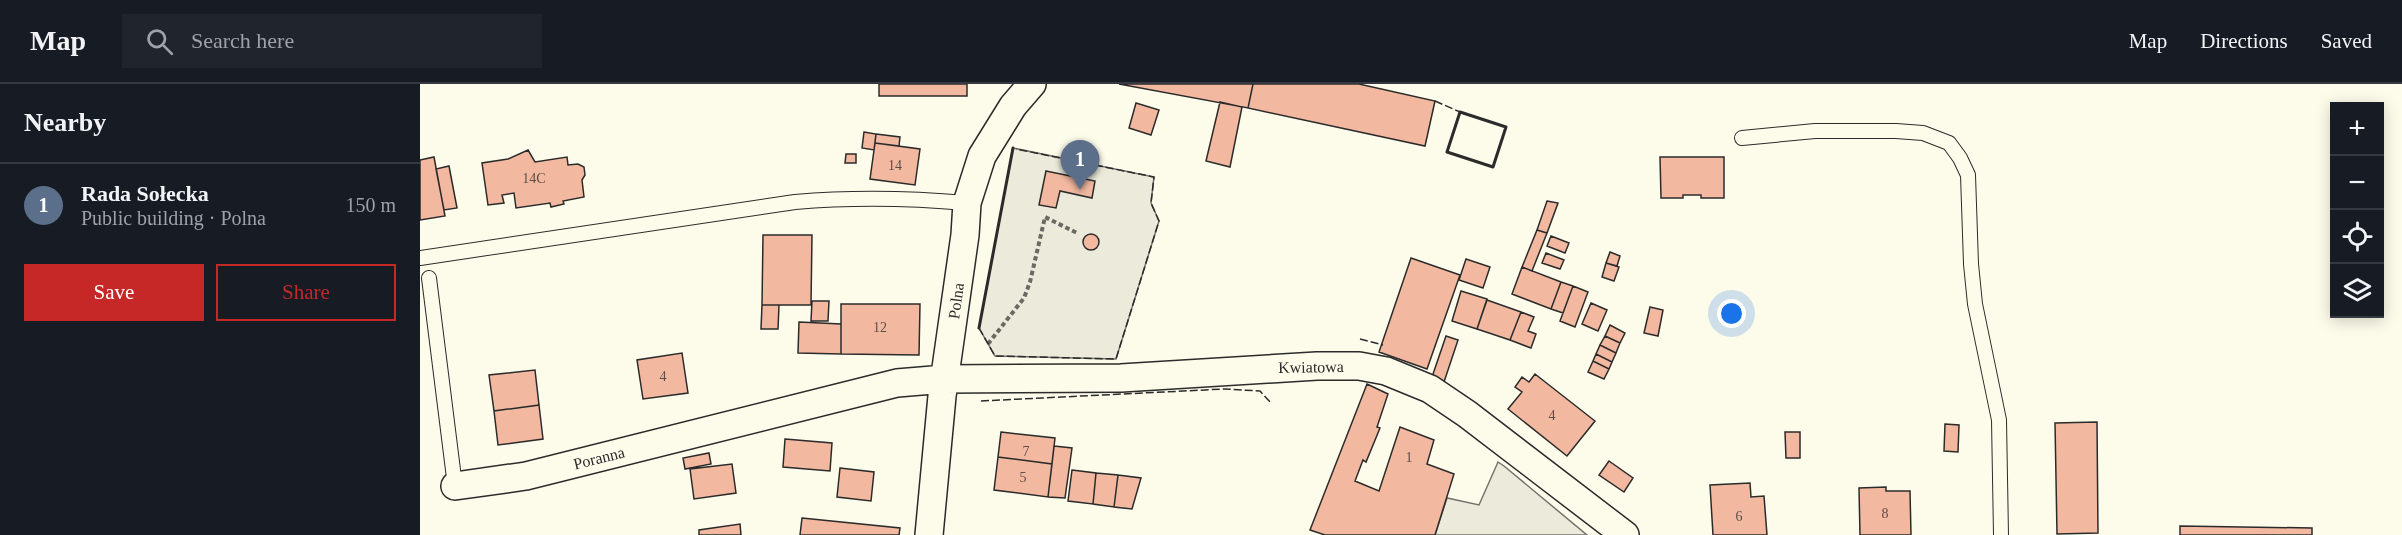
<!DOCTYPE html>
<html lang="en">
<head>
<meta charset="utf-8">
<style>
	body { margin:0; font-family:Georgia,serif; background:#20242c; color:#f1f3f6 }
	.controls { position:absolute; right:18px; top:18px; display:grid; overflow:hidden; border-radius:0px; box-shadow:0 3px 15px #0003 }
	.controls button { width:54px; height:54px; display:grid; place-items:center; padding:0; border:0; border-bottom:2px solid #363941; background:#171b24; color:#f1f3f6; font:30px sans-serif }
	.you { position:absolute; left:1312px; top:230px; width:21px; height:21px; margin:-15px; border:4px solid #fff; border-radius:50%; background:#1a73e8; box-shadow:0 0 0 9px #1a73e833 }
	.badge { display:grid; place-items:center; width:39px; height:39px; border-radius:50%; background:#c62828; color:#fff; font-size:20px; font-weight:700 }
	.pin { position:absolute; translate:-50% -50px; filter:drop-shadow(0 2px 3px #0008) }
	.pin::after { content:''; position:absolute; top:32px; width:21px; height:18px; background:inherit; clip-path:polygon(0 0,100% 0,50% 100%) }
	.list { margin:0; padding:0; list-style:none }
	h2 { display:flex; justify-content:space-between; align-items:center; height:78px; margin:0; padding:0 24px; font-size:26px }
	h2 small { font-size:20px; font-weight:400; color:#9ea1a6 }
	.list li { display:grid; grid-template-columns:39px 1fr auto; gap:18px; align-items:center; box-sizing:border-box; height:84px; padding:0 24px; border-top:2px solid #363941 }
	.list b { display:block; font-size:22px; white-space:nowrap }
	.list p { margin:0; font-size:20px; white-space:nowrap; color:#9ea1a6 }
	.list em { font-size:20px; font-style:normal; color:#9ea1a6 }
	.actions { display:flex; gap:12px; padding:18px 24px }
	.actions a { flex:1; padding:14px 0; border:2px solid #c62828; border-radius:0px; text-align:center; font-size:21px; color:#c62828 }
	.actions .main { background:#c62828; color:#fff }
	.icon { flex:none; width:33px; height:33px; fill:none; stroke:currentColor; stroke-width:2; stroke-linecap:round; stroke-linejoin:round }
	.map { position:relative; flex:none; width:1982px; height:451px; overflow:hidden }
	header { display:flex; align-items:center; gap:36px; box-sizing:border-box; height:84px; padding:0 30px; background:#171b24; border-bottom:2px solid #363941 }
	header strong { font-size:28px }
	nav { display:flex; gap:33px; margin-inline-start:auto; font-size:21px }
	.search { width:420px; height:54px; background:#20242c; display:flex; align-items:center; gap:15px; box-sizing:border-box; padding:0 21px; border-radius:0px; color:#9ea1a6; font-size:22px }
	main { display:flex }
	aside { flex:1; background:#171b24 }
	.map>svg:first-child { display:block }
	.green { fill:#ecebdb; stroke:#74746e; stroke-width:1.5 }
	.building { fill:#f2b8a0; stroke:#2b2b2b; stroke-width:1.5 }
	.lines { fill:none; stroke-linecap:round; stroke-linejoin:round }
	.service-casing { stroke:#2b2b2b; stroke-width:16 }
	.minor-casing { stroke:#2b2b2b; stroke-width:30 }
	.path { stroke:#6a6964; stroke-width:4; stroke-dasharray:4.5 3; stroke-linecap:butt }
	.service { stroke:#fdfbea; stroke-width:14 }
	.minor { stroke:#fdfbea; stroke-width:27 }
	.fence { stroke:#2b2b2b; stroke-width:1.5; stroke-dasharray:8 3; stroke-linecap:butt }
	.wall { stroke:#2b2b2b; stroke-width:3 }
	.labels { text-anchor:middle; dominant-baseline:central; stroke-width:4.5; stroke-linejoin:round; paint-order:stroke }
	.number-label { font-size:14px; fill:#5d4e48 }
	.street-label { font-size:16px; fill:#2b2b2b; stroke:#fdfbea }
</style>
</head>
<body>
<header>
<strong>Map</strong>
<div class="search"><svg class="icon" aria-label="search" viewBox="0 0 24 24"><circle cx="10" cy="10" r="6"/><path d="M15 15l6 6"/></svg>Search here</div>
<nav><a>Map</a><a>Directions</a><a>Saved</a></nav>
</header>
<main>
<aside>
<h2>Nearby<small></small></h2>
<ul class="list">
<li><span class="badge" style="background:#5c6f8a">1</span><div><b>Rada Sołecka</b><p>Public building · Polna</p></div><em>150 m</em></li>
</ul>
<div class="actions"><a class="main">Save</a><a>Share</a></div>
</aside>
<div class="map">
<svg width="1982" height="451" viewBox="0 0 1982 451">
	<rect width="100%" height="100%" fill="#fdfbea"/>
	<path class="green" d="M593 64 734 93 731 119 739 137 696 275 575 272 559 244Z
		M1078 378 1084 382 1167 451H1015L1027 414 1059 421Z"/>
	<path class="building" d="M459 0H547V12H459Z
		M699 0H833L828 24Z
		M833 0H939L1015 17 1005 62 828 24Z
		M800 18 822 23 810 83 786 77Z
		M716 19 739 26 731 51 709 44Z
		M444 48 456 50 454 66 442 64Z
		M456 50 480 53 479 62 455 59Z
		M455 59 500 65 495 101 450 95Z
		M108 66 115 78 147 73 148 81 158 80 164 83 165 91 162 96 164 113 143 117 144 120 131 123 130 119 96 124 94 109 82 111 84 119 68 121 62 79 88 75Z
		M426 70H436V79H425Z
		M14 73 25 132 0 136V76Z
		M1240 73H1304V114H1281V111H1263V114H1241Z
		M29 82 37 124 24 126 16 85Z
		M626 87 675 97 672 114 640 107 636 124 619 121Z
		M1127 117 1138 119 1127 149 1117 146Z
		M1117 146 1127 149 1112 187 1102 183Z
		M663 158a8 8 0 1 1 16 0a8 8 0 1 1-16 0Z
		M343 151H392L391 221H342Z
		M1131 152 1149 159 1145 169 1127 162Z
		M1190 168 1200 172 1197 182 1186 179Z
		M1126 169 1144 176 1140 185 1122 179Z
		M991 174 1040 191 1007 285 959 268Z
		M1046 175 1070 183 1063 204 1039 196Z
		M1186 179 1199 183 1194 197 1182 193Z
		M1102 183 1141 198 1131 225 1092 210Z
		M1141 198 1153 202 1143 229 1131 225Z
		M1153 202 1168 208 1155 243 1140 237Z
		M1041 207 1067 215 1057 245 1032 237Z
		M1067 216 1101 228 1090 256 1057 245Z
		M392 217H409L408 237H391Z
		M1171 219 1187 226 1178 247 1162 240Z
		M421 220H500L499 271 421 270Z
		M342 221H359L358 245H341Z
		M1230 223 1243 226 1238 252 1224 249Z
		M1101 228 1114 233 1108 247 1116 250 1111 264 1090 256Z
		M379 238 421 240V270L378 269Z
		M1190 241 1205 249 1200 259 1185 252Z
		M1026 252 1038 256 1024 298 1012 293Z
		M1185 252 1200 259 1196 269 1180 261Z
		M1180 261 1196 269 1192 278 1176 270Z
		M262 269 268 309 223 315 217 276Z
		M1176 270 1192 278 1189 285 1173 277Z
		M1173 277 1189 285 1184 295 1168 288Z
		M115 286 119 321 74 327 69 291Z
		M1115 290 1175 337 1147 372 1088 325 1102 308 1095 303 1102 293 1109 298Z
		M947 300 968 310 957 343 960 344 946 378 943 376 935 397 959 407 980 343 1014 356 1007 380 1034 390 1015 451H905L890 446Z
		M119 321 123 355 78 361 74 327Z
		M1677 338 1678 449 1637 450 1635 339Z
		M1525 340 1539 341 1538 368 1524 367Z
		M581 348 635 354 632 380 578 373Z
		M1365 348H1380V374H1366Z
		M365 355 412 359 410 387 363 383Z
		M634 362 652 364 645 414 628 413Z
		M289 369 291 380 265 385 263 374Z
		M578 373 632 380 628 413 574 406Z
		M1189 377 1213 394 1204 408 1179 391Z
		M312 380 316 409 274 415 270 385Z
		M420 384 454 388 451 417 417 413Z
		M652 386 676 389 673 420 648 417Z
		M676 389 698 391 694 423 673 420Z
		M698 391 721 394 712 425 694 423Z
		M1330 399 1331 413 1344 412 1347 451H1293L1290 401Z
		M1466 403V407H1490L1491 451H1440L1439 404Z
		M382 434 480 444 479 451H380Z
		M320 440 321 451H279V446Z
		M1760 442 1892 444V451H1760Z"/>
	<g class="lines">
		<defs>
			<path id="service" d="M1322 54 1395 47H1476L1503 49 1529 59 1540 74 1548 91 1551 180 1555 220 1579 336 1581 451
				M0 174 375 118C432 113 490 114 547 119
				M9 194 35 402"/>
			<path id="minor" d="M35 402 106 392 477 299 525 295 701 294 897 282H939L966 287 1010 305 1047 330 1205 451
				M509 451 522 312 545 151 547 119 562 72 593 22 612 0"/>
		</defs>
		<use href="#service" class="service-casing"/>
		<use href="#minor" class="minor-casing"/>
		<path class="path" d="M568 260 604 214 610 198 625 133 657 149"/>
		<use href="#service" class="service"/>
		<use href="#minor" class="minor"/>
		<path class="fence" d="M1015 17 1040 28
			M559 244 575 272 696 275 739 137 731 119 734 93 596 65
			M940 255 963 261
			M561 317 804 305 840 307 851 319"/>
		<path class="wall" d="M1040 28 1086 43 1073 83 1027 68Z
			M559 244 593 64"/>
	</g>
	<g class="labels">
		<g class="number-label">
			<text x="475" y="81">14</text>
			<text x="114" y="94">14C</text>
			<text x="460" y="243">12</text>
			<text x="243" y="292">4</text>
			<text x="1132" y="331">4</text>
			<text x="606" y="367">7</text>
			<text x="989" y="373">1</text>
			<text x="603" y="393">5</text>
			<text x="1465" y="429">8</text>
			<text x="1319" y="432">6</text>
		</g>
		<g class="street-label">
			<text transform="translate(536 217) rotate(-82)">Polna</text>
			<text transform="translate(891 283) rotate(-1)">Kwiatowa</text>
			<text transform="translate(179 374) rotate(-14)">Poranna</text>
		</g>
	</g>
</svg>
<div class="controls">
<button>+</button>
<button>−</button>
<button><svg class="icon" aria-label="locate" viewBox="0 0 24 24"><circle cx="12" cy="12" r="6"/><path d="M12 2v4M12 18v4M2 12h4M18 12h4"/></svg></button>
<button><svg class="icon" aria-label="layers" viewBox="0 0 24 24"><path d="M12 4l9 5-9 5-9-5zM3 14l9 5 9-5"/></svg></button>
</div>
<div class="you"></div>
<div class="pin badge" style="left:660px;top:106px;background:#5c6f8a">1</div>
</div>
</main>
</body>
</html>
